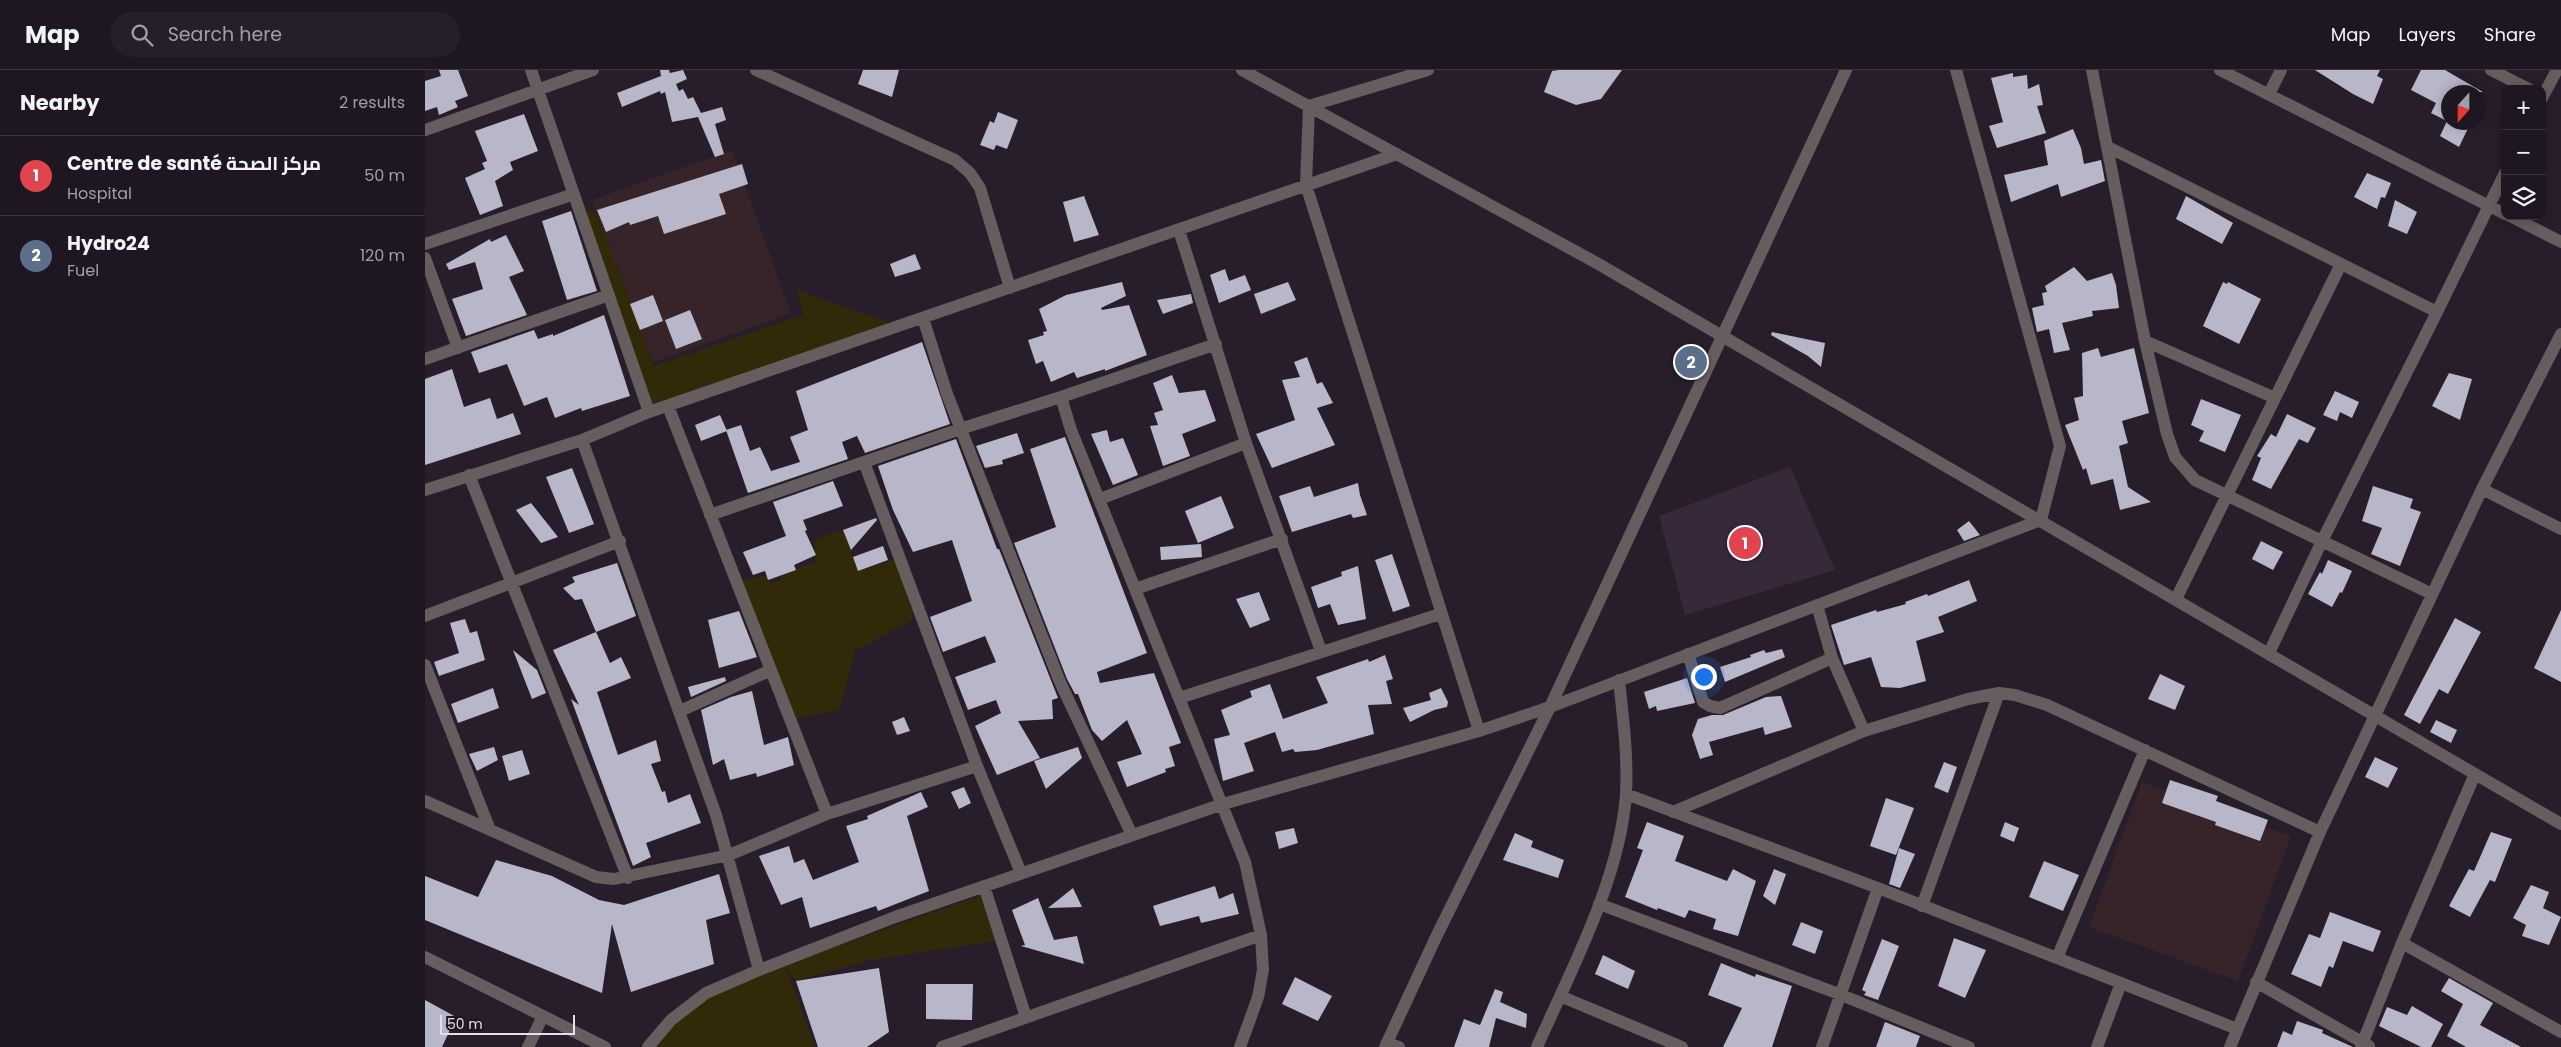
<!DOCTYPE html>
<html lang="en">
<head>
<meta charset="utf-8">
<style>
	body { margin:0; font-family:Poppins,Cairo,sans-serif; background:#261f29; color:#f1f3f6 }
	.controls { position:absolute; right:15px; top:15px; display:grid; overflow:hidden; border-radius:10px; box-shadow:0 2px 12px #0003 }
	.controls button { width:45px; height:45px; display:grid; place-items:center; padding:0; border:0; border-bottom:1px solid #3c353e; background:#1e1620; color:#f1f3f6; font:25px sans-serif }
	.compass { position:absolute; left:2016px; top:15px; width:45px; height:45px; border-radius:50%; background:#1e1620; box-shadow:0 2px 12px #0003; rotate:201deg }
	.scale { position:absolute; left:15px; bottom:12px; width:135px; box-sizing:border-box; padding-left:5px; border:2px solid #e6dfe8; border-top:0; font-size:14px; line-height:18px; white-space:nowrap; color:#e6dfe8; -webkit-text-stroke:4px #1f1521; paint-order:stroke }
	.you { position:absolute; left:1278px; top:606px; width:18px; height:18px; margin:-12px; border:4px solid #fff; border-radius:50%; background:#1a73e8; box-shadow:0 0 0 8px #1a73e833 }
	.badge { display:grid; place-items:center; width:32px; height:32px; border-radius:50%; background:#2563eb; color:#fff; font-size:16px; font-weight:700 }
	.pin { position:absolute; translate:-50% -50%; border:2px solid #fff; box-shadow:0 1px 5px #0006 }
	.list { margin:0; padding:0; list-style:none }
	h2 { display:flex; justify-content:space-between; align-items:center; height:65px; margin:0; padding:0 20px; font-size:21px }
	h2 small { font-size:16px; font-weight:400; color:#a19fa5 }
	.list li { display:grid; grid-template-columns:32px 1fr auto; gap:15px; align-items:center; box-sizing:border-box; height:80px; padding:0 20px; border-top:1px solid #3c353e }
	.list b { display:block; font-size:19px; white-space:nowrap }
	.list p { margin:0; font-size:16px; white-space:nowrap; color:#a19fa5 }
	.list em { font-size:16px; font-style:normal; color:#a19fa5 }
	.icon { flex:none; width:28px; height:28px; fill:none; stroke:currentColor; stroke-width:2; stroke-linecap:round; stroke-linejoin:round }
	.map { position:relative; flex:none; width:2136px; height:977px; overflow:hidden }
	header { display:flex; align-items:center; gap:30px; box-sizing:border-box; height:70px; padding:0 25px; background:#1e1620; border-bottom:1px solid #3c353e }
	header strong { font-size:24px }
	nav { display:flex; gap:28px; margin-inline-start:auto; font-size:18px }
	.search { width:350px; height:45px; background:#261f29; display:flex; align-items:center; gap:12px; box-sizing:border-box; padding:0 18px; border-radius:28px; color:#a19fa5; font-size:19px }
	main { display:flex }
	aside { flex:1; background:#1e1620 }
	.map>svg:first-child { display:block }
	.built { fill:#37293a }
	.education { fill:#372428 }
	.sand { fill:#322908 }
	.building { fill:#b8b6c9 }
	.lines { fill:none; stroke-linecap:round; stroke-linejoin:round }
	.minor { stroke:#665d5f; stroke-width:12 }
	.tertiary { stroke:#665d5f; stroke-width:12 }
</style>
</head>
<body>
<header>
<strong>Map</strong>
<div class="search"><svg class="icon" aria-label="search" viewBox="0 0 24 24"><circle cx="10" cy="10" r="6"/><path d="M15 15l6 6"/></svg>Search here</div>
<nav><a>Map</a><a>Layers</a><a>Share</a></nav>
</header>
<main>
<aside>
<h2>Nearby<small>2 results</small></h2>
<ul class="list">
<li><span class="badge" style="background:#e0444e">1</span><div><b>Centre de santé مركز الصحة</b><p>Hospital</p></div><em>50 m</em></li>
<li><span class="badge" style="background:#5c6f8a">2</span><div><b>Hydro24</b><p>Fuel</p></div><em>120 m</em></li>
</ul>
</aside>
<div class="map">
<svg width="2136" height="977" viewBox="0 0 2136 977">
	<rect width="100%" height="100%" fill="#281e2b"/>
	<path class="built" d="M1365 397 1410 500 1260 545 1234 446Z"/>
	<path class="education" d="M307 80 366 243 226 293 167 130Z
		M1717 712 1866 766 1813 911 1664 857Z"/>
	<path class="sand" d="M153 138 171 142 229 296 378 245 372 220 473 256 230 340Z
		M418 460 433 501 475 488 488 550 430 581 415 640 372 648 337 578 312 512 341 505 345 514 356 510 357 505 381 495 391 493 389 469Z
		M554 826 568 843 576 870 446 890 371 911 361 897 390 977H229L269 932 359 895Z"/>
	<path class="building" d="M14 0H33L43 26 30 31 33 37 14 45 12 37 0 41V11L16 6Z
		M235 0H244L245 3 258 0 262 9 251 14 254 21 258 19 263 29 268 27 276 43 297 37 301 50 290 54 299 84 290 87 273 47 247 52 240 22 236 24 235 21 197 37 192 23 236 6Z
		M438 0H474L467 27 433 14Z
		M1134 0H1197L1176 29 1151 35 1119 22 1127 1Z
		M1890 0H1955L1952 6 1958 9 1948 34 1928 24Z
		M1996 0H2020L2058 22H2024V52H2046L2034 77 2015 66 2022 51 2006 43 2011 33 1986 20Z
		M1588 3V7L1602 5 1603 19 1614 14 1618 35 1612 36 1621 63 1572 78 1564 56 1578 52 1566 8Z
		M573 42 593 50 582 79 571 75 569 80 555 75 565 51 569 53Z
		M99 44 113 81 85 92 88 100 70 111 78 136 55 145 40 108 60 99 57 93 62 91 50 61Z
		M1648 59 1656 78 1659 94 1676 90 1680 111 1636 127 1633 114 1586 132 1579 105 1623 95 1619 71Z
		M317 94 323 114 294 124 301 144 239 164 233 146 205 155 204 152 181 162 172 140Z
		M1942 103 1966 113 1960 128 1956 127 1952 139 1929 127Z
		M659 126 674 165 649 172 638 132Z
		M1761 126 1808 153 1797 174 1751 149Z
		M1970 130 1992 142 1982 164 1963 156Z
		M146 141 172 221 142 230 117 151Z
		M81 165 99 201 84 207 102 245 41 266 27 229 58 219 50 192 24 200 21 194 65 169 66 172Z
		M490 184 496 199 470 207 465 194Z
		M1649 197 1662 211 1687 203 1691 215 1694 238 1667 241 1668 246 1637 253 1645 280 1629 283 1624 259 1612 262 1607 238 1619 235 1617 223 1622 222 1620 216Z
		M800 199 804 211 820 205 826 220 794 233 785 205Z
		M697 212 701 226 676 238 677 240 704 235 722 285 680 301V299L652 308 649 302 626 312 618 291 611 294 603 270 619 265 618 262 622 261 614 239 641 225Z
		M863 212 871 230 836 244 829 224Z
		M1798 212 1802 214 1803 212 1836 229 1814 274 1778 256Z
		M766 224 768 233 738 244 732 230Z
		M228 225 238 251 215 260 205 234Z
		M265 240 277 269 251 279 240 250Z
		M179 245 205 326 157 341 156 338 130 348 122 327 99 336 82 294 54 303 46 282 109 260 113 269 128 264V266Z
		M1347 262 1400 273 1396 297 1383 286 1346 265Z
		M497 272 525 354 440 383 432 366 417 372 423 389 323 423 301 360 316 355 325 381 335 377 346 401 375 392 365 367 383 360 371 321Z
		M1673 278 1676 287 1709 278 1724 343 1697 351 1703 373 1694 376 1703 417 1726 432 1695 440 1688 409 1666 415 1661 398 1658 400 1640 355 1654 350 1649 328 1658 326 1657 283Z
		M882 287 892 314 897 312 908 333 892 338 910 375 847 398 831 364 870 350 857 310 875 307 869 292Z
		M27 299 39 337 65 328 72 349 88 343 96 364 0 395V309Z
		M2024 303 2047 309 2035 350 2007 336Z
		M747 305 754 323 780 320 791 351 757 364 765 386 738 396 725 356 733 355 729 343 738 340 728 313Z
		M1910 321 1934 332 1927 348 1915 342 1912 351 1898 345Z
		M1776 329 1816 345 1800 382 1774 371 1779 361 1766 355Z
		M1862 344 1891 358 1883 373 1874 369 1846 419 1827 410 1836 388 1832 386 1846 364 1851 367Z
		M295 345 302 361 276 371 270 355Z
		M682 360 685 372 698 368 713 405 688 415 666 364Z
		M592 363 599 383 577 390 578 394 560 398 551 376Z
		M640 367 722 583 672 602 675 613 729 603 756 673 744 677 750 696 740 699 741 702 702 717 692 692 717 684 702 650 677 671 667 660 653 624H650L642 609 589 473 631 457 605 379Z
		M531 369 572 479H574L633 628 627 630 628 649 593 651 615 688 572 705 550 656 576 643 571 630 543 640 530 607 571 592 560 566 518 582 505 547 547 531 527 470 488 482 468 440 453 396Z
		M147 398 169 454 144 463 121 407Z
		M408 411 418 436 378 450 382 460 380 461 391 485 369 495 371 500 343 510 340 501 328 505 318 482 361 466 348 432Z
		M933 413 935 425 942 445 928 448 926 444 867 462 854 426 885 416 889 427Z
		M1948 416 1988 429 1985 438 1996 442 1975 496 1946 484 1957 458 1937 451Z
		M796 426 809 458 773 473 760 441Z
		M106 433 133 467 116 473 91 440Z
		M451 448 452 450 426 480 418 460Z
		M1544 451 1555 465 1539 471 1532 460Z
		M1836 471 1858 482 1848 500 1827 489Z
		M776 474 777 487 736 490 735 477Z
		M458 476 463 490 433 501 428 487Z
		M967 484 985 536 968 542 950 490Z
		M1903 490 1927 501 1917 523 1915 522 1907 537 1883 524 1895 502 1897 504Z
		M192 493 211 546 171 562 157 529 150 530 138 518 150 512 147 507Z
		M933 496 941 549 913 555 905 534 893 538 886 517 917 506 916 502Z
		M1544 510 1552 531 1513 547 1519 562 1491 571 1501 611 1475 618 1456 617 1446 587 1419 595 1406 555 1451 540 1452 542 1481 534 1480 532 1502 524 1503 526Z
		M834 522 845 550 825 558 811 529Z
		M2136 540V612L2109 598Z
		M314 541 332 587 294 598 283 550Z
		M2030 548 2056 562 2023 624 2014 619 1995 654 1979 645Z
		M40 549 45 563 52 561 60 590 14 606 9 592 34 583 25 553Z
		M171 562 185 593 196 587 206 608 172 622 193 685 231 670 236 691 226 694 237 722 240 721 243 733 265 724 276 753 221 773 226 787 208 796 146 629 154 635 128 580Z
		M1357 579 1360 587 1300 612 1295 597 1326 587 1325 585 1339 580 1341 583Z
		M88 580 112 600 121 623 107 629Z
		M960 585 968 609 961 611 967 634 943 635 949 664 892 680 870 682 868 679 857 682 850 662 819 673 829 701 798 711 789 669 805 665 796 640 827 627 825 621 845 614 858 649 903 633 891 607 943 589 944 592Z
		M1735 604 1760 616 1750 640 1723 629Z
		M300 607 301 611 266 627 263 617Z
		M1262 608 1270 633 1232 641 1231 636 1224 639 1219 622Z
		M68 618 74 638 33 653 26 634Z
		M1016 618 1023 632 1022 637 1009 640 985 652 978 638 1006 630 1004 623Z
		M327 621 339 675 363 667 369 695 332 707 331 703 305 710 299 689 288 695 276 640 306 627Z
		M1356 626 1367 657 1340 665 1338 657 1284 672 1288 685 1275 689 1267 665 1273 649 1287 645H1298L1341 627Z
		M479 647 485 661 472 665 467 652Z
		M2011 650 2032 660 2026 673 2005 662Z
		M69 677 73 690 52 701 44 684Z
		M653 677 657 688 621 719 609 691Z
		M97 680 105 704 84 711 77 686Z
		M1950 687 1973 698 1963 718 1940 707Z
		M1519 692 1532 697 1523 723 1509 717Z
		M1745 710 1793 726 1791 731 1843 750 1835 771 1790 755 1791 752 1737 733Z
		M539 717 546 733 534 739 526 722Z
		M496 722 503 737 482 746 504 821 453 841 451 836 385 858 377 827 356 835 334 786 364 776 369 793 379 789 388 810 434 792 421 756 443 749 442 746Z
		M1461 728 1489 738 1471 785 1445 776Z
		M1222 752 1259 766 1250 791 1302 811 1308 799 1331 811 1313 866 1288 859 1291 849 1264 840 1260 848 1233 838 1232 840 1200 827 1218 780 1212 778Z
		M1580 752 1594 758 1589 772 1575 766Z
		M869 758 873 773 854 779 850 762Z
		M2066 762 2087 769 2070 812 2065 810 2045 847 2024 836 2044 799 2049 801Z
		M1090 763 1108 771 1106 777 1139 790 1133 808 1078 790Z
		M1474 778 1490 784 1475 818 1464 814Z
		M71 790 127 806 174 830 199 835 294 804 305 843 281 850 289 894 206 922 187 854 177 923 0 850V806L53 827Z
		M1619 791 1654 805 1638 841 1604 827Z
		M1349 799 1361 804 1350 835 1338 826Z
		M2106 815 2124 822 2118 838 2136 847 2124 875 2097 866 2101 855 2088 848Z
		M790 816 794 829 808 823 814 844 776 853 774 846 735 856 728 836Z
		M648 818 657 837 623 838Z
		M613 828 629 870 652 866 659 894 596 876 600 875 587 840Z
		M1905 842 1956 861 1948 882 1918 871 1908 898 1904 896 1896 917 1866 904 1884 864 1895 868Z
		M1376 852 1398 861 1390 884 1367 875Z
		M1529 868 1561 880 1540 928 1513 916Z
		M1457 869 1474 876 1453 930 1439 925 1441 922 1437 920Z
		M1178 885 1210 901 1203 919 1170 904Z
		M1296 893 1330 907 1331 904 1367 916 1347 977H1298L1317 938 1283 925Z
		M454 898 464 962 442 977H393L371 911Z
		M870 907 907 926 893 951 857 934Z
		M2024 908 2068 933 2055 955 2096 977H2041L2022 966 2038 934 2016 921Z
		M501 914H548L547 950 501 949Z
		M1070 919 1078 922 1075 932 1102 944 1101 958 1071 948 1064 977H1029L1039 949 1055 955Z
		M0 930 31 947 17 977H0Z
		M1987 936 2018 954 2006 977H1996L1954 956 1962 937 1982 945Z
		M1872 951 1898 960 1897 963 1928 977H1852L1858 961 1867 965Z
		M1460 952 1495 966 1491 977H1451Z"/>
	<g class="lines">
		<path class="minor" d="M106 0 224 342
			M331 0 530 90 545 103 555 118 585 218
			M817 0 1170 192 1297 266
			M1003 0 884 36 881 115 1054 661
			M1667 0 1720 271 1742 364 1750 387 1770 410 2007 524
			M1795 0 2080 144
			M2066 0 2104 19
			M1844 24 1856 0
			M2117 28 2132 0
			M0 60 168 0
			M1683 77 2012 242 1897 471 1844 583
			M2085 146 2136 172
			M754 160 821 373 896 581
			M0 174 149 124
			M0 188 33 278
			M2012 242 2080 103
			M498 248 522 324 635 612 707 765
			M1720 271 1850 328
			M0 289 184 225
			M243 336 402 744
			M157 370 291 745 334 900
			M439 392 552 696 596 803
			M44 405 203 808
			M2057 419 2136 459
			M0 420 157 370 224 342 972 84
			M675 429 821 373
			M285 445 535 359 636 327
			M710 519 857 469
			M1751 529 1916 194
			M0 546 195 471
			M1263 584 1278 632 1285 636 1295 638 1407 588 1392 535
			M0 595 65 760
			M754 628 1015 544
			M255 641 346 600
			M1439 661 1543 629 1574 623 1590 625 1622 635 1895 762
			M1201 724 1453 818 1696 913 1672 977
			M0 731 171 807 189 809 304 785 402 744 552 696
			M1248 742 1439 661 1407 588
			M559 816 601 947
			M1174 834 1414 924 1544 977
			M1497 836 1574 623
			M1977 873 2136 962
			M0 887 180 977
			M1632 888 1720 680
			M1831 912 1944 976
			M1696 913 1812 959
			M1135 926 1257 977
			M962 973 974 977
			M103 977 118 946
			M223 977 246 950 281 923 334 900 470 847 798 734 1054 661 1125 637 1616 450 1635 376 1531 0
			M517 977 836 865 820 792 646 360 636 327 791 274
			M815 977 833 927 838 900 836 865
			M1112 977C1146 900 1195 809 1201 724 1203 686 1198 648 1194 610
			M1397 977 1453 818
			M1805 977 1895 762 2057 419 2136 264
			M1936 977 1977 873 2050 704"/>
		<path class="tertiary" d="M1297 266 2136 754
			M960 977 1012 865 1125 637 1421 0"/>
	</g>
</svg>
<div class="controls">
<button>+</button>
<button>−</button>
<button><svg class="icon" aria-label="layers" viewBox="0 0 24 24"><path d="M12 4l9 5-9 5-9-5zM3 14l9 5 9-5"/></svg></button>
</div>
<svg class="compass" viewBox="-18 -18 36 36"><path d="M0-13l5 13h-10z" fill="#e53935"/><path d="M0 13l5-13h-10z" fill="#a19fa5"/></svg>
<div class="scale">50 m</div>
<div class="you"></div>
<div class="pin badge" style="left:1320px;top:473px;background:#e0444e">1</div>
<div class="pin badge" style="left:1266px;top:292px;background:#5c6f8a">2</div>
</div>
</main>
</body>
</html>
